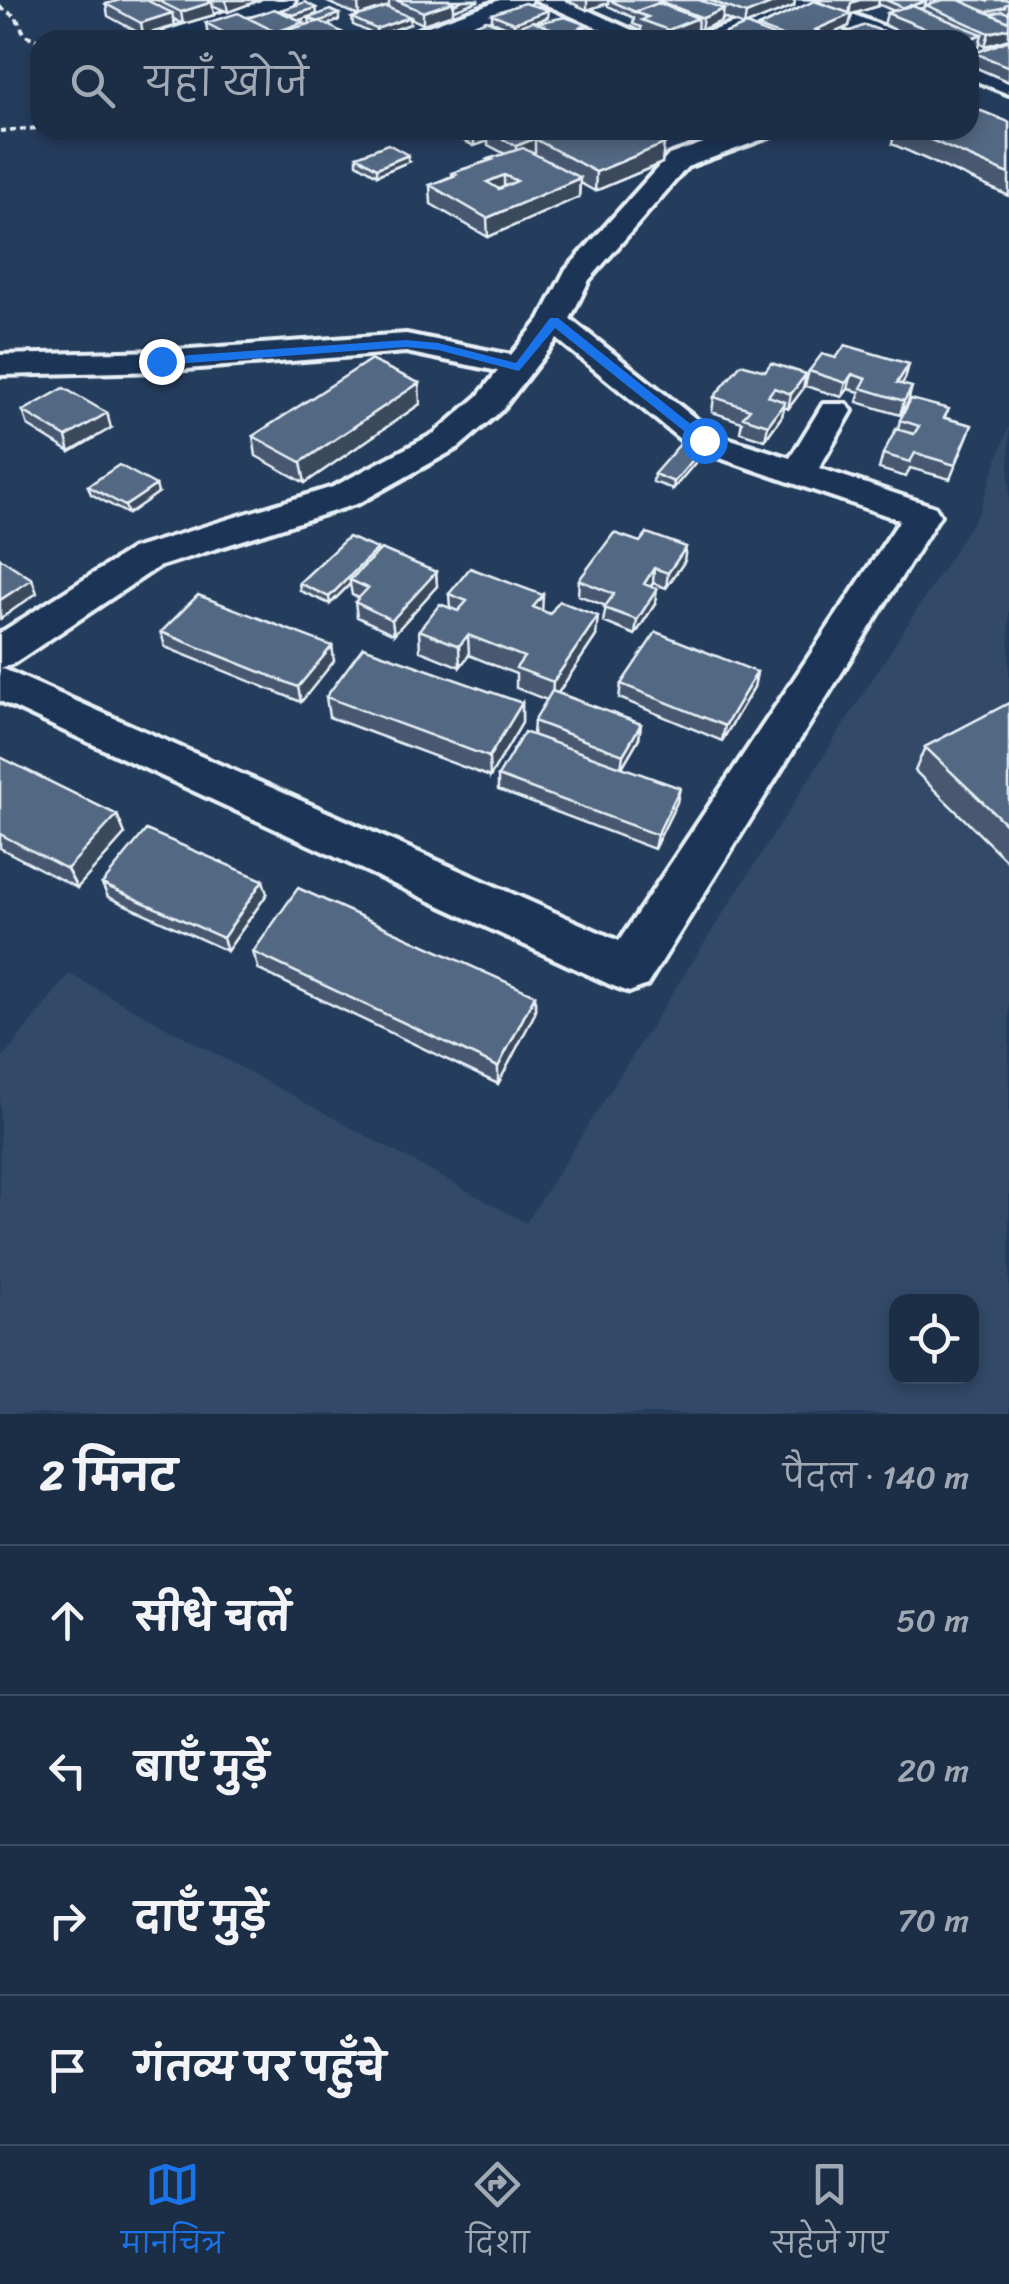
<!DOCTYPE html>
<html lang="hi">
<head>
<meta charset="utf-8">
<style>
	body { margin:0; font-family:Sriracha,"Playpen Sans Deva",sans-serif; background:#293a51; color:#f1f3f6 }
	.controls { position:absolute; right:30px; bottom:30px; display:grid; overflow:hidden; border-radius:20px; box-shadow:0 5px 15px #0003 }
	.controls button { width:90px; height:90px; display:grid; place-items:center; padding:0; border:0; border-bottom:2px solid #3a4a5f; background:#1c2e46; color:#f1f3f6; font:50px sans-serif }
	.stop { position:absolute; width:30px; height:30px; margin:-22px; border:8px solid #1a73e8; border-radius:50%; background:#fff }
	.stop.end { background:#1a73e8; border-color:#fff; box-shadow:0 2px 10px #0008 }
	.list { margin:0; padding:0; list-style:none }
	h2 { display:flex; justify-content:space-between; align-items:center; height:130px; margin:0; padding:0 40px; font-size:42px }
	h2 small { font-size:32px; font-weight:400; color:#a0a8b3 }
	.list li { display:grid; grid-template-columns:65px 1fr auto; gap:30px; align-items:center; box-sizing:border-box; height:150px; padding:0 40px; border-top:2px solid #3a4a5f }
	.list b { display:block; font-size:38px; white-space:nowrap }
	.list em { font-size:32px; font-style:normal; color:#a0a8b3 }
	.icon { flex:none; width:55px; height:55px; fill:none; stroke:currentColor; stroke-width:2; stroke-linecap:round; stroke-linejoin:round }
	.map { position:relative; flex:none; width:1009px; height:1414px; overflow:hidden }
	.search { position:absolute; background:#1c2e46; box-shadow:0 5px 15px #0003; left:30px; right:30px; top:30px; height:110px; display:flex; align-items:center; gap:25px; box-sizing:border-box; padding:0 35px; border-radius:30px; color:#a0a8b3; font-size:38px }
	.sheet { height:730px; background:#1c2e46 }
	nav { display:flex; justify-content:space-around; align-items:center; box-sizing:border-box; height:140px; border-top:2px solid #3a4a5f; background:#1c2e46; font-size:28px; color:#a0a8b3 }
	nav a { display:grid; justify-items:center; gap:5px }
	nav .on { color:#1a73e8 }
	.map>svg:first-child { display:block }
	.built { fill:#334a68; fill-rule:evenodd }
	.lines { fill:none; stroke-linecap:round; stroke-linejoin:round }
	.street-casing { stroke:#e8f1f8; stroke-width:8 }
	.path { stroke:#e8f1f8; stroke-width:4; stroke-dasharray:6 4; stroke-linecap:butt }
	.street { fill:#1d3557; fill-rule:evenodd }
	.wall { fill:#475970; stroke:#e8f1f8; stroke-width:2.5 }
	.shaded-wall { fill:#3a485b; stroke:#e8f1f8; stroke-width:2.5 }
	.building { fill:#536782; stroke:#e8f1f8; stroke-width:2.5; fill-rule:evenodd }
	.route { fill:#1a73e8 }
</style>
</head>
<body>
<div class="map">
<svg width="1009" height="1414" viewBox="0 0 1009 1414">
	<rect width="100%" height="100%" fill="#253d5d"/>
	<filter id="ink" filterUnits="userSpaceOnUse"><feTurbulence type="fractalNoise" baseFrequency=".01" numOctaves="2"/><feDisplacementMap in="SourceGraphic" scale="20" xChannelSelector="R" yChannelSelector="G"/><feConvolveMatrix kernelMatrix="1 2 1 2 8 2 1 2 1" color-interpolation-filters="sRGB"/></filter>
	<g filter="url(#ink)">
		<path class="built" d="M1009 426V1414H0V1062L69 974 526 1223 979 512ZM896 1302H972V1376H896Z"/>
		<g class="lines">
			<defs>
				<path id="street" d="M263 0H295L292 5 184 40H166L163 36 166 31Z
					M500 0H531L528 5 433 40H401L404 35Z
					M536 0H565L654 40H624Z
					M782 0 819 1 905 35 908 40H877L809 14 728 40H694L697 35 789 6Z
					M969 62 1009 78V94L969 78Z
					M741 130H778L774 135 687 167 589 280 570 319 715 434 790 458 823 404H847L852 411 819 468 935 507 940 515 647 985 629 992 611 985 0 701V633L132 549 333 487 435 433 478 396 498 371 406 352 161 371 0 375V355L161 351 406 334 511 355 540 319 565 271 669 155ZM557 339 691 448 900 520 619 941 1 668 14 663 158 567 359 503 459 447 502 410Z"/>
			</defs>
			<use href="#street" class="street-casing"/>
			<path class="path" d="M0 7 16 17 25 35 40 41
				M0 131 40 128"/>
			<use href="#street" class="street"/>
		</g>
		<path class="wall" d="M150 0H260L228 12 212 5 214 15 183 24 174 19 175 26 143 35 108 16 106 4 150 2Z
			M323 0H478V1L453 9V14L423 24 410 18V24L377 36 353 25 352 18 359 16Z
			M565 0H795L794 6 746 25 758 30V27L828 6 815 0H1009V39L985 46 980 43 979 47 969 40H920L884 25 887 13 894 11 878 4V6L852 14 849 26 825 37 824 40H718L721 39V35L744 26 723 18 722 21 701 30 697 28V30L673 40H660L641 32V27L633 24 634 18 608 6V3L587 10Z
			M316 8 317 14 299 20 305 25 310 24 309 18 339 20 328 25 347 35 348 40H285V36L277 38 272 36 273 38 280 40H216L208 36 206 23 281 12V10Z
			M492 14 548 17 535 22 624 40H453V34L512 29 492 21Z
			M1009 40V82L972 66 975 53Z
			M1009 122V196L892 144 895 130H969Z
			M448 130H665L650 137 662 163 595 191 580 183 579 197 488 237 431 204 430 185 452 176V173L488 161V159L505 154 488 145V141L474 146 448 133Z
			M357 156 408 162 377 175 357 163Z
			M836 358 909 364 905 379 901 384 908 402 900 415 857 402 860 392 848 389 842 397 805 386 809 371Z
			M765 371 806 374 803 389 788 409 784 407 782 416 765 440 740 432 742 422 712 412 714 397Z
			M420 404 305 483 256 456 253 436Z
			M23 411 111 428 70 452 28 426Z
			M946 418 972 425 950 479 910 468 906 477 879 469 883 454 898 429 900 420Z
			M705 451 673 489 653 482 654 474Z
			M88 486 158 493 128 514 91 494Z
			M377 549V552L436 572 437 586 394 634 357 617 355 602 359 598 352 595 350 584 330 604 300 591 299 583Z
			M684 562 666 588 653 583 650 587 655 604 635 635 603 622 606 606 578 595 579 580Z
			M449 594 542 611 596 636 558 693 641 724 639 738 622 767 677 802 654 849 498 790V776L533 735 534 721 547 700 516 688V674L469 655 460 667 420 651 419 630 450 608Z
			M161 632 332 646 334 661 301 702 165 647Z
			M757 672 754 687 722 741 619 698 621 684Z
			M326 697 522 703V723L490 777 329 717Z
			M1009 703V863L915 771 925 747Z
			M0 757 117 815 125 834 77 888 0 848Z
			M102 884 267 894 227 951 108 897Z
			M253 952 535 995V1013L498 1084 259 970Z"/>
		<path class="shaded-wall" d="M226 0H260L228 12Z
			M371 0H389V6L359 16 358 4Z
			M463 0H478V1L454 10V4Z
			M587 0H608V3L587 10Z
			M780 0H795L794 6 744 26 746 14Z
			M860 0H879L878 6 852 14 849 26 825 37 824 40H811L815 30 849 15 851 3Z
			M926 1 925 7 903 14 904 8Z
			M212 2 214 15 183 24 181 12Z
			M453 2V14L423 24V12Z
			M316 8 317 14 294 22 293 15Z
			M724 9 722 21 701 30 703 18Z
			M549 10 548 17 514 30V23Z
			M172 13 175 26 143 35 141 23Z
			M339 14V20L319 28 318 22Z
			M410 17V24L377 36 376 29Z
			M698 18 697 30 673 40H667L668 30Z
			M304 22 305 28 284 31 285 36 277 38 276 32Z
			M1009 28V39L985 46 989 33Z
			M272 30 273 40H240Z
			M882 31 880 38 875 40H860Z
			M562 33 561 40H543Z
			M982 34 979 47 969 50V40H967Z
			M481 130H515L488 131V141L474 146V133Z
			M556 130 535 139V152L516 159V146Z
			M648 130H665L647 138Z
			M664 144 662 163 595 191 596 172Z
			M408 155V162L377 175V168Z
			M504 175V194L487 182Z
			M580 178 579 197 488 237 487 218Z
			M909 364 905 379 893 398 897 383Z
			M806 374 803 389 788 409 791 394Z
			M852 374 848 389 842 397 846 383Z
			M419 383 420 404 305 483 301 462Z
			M912 387 908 402 900 415 904 401Z
			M785 402 782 416 765 440 768 425Z
			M107 413 111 428 70 452 66 437Z
			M707 443 705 451 673 489 674 482Z
			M156 485 158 493 128 514 125 506Z
			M686 547 684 562 666 588 668 573Z
			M377 549 378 557 350 580V584L330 604 329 597Z
			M654 568 653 583 642 599 644 584Z
			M436 572 437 586 394 634 392 620Z
			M32 579 37 593 0 619V600Z
			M657 589 655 604 635 635 637 620Z
			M543 595 542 615 533 607Z
			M598 616 596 636 552 702 553 682Z
			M468 635 469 655 460 667 459 646Z
			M332 646 334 661 301 702 298 687Z
			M757 672 754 687 722 741 725 726Z
			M522 703V723L490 777 489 757Z
			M641 724 639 738 621 769 623 755Z
			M680 788 677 802 654 849 657 835Z
			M117 815 125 834 77 888 67 869Z
			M263 880 267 894 227 951 223 938Z
			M535 995V1013L498 1084V1067Z"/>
		<path class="building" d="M120 0H146L172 13 141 23 106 4Z
			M157 0H207L212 2 181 12Z
			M349 0H371L358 4Z
			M396 0H449L453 2 423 12Z
			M609 0H662L659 1V3L635 12Z
			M662 0H699L724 9 703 18 659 1Z
			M709 0H780L746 14Z
			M886 0H924L926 1 904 8Z
			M943 0H959L1009 22V28L989 33 926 5Z
			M959 0H983L989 2 985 0H1009V3L1005 5V7L986 12Z
			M814 1 852 14 815 30 826 34 811 40H792L758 27Z
			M305 2 316 8 293 15 281 10Z
			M524 3 549 10 514 23 492 14Z
			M658 3 698 18 668 30 642 20 648 17 634 12Z
			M910 5 982 34 967 40H953L887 13Z
			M386 7 410 17 376 29 352 18Z
			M274 9 304 22 276 32 248 18Z
			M330 10 339 14 318 22 309 18Z
			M1003 11 1009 14V22L991 14Z
			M238 13 272 30 238 40 206 23Z
			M565 17 587 25 562 36V33L537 23Z
			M486 20 509 29 481 40H470L453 34Z
			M320 21 347 35 332 40H300L284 31Z
			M533 21 562 33 543 40H480Z
			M746 25 783 40H734L721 35Z
			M865 25 882 31 860 40H828Z
			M588 26 624 40H574L564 36Z
			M886 35 901 40H874Z
			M1009 40V67L975 53Z
			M969 106 1009 122V174L908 130H969Z
			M491 130H556L516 146 488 131Z
			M559 130H636L664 144 596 172 535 139Z
			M388 144 408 155 377 168 357 156Z
			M523 148 580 178 487 218 430 185 456 175 452 173 492 160 488 159ZM504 175 517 181 499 189 487 182Z
			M845 345 909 364 897 383 912 387 904 401 861 388 866 379 852 374 846 383 809 371 822 354 836 358Z
			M370 360 419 383 301 462 253 436Z
			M771 363 806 374 791 394 774 388 768 396 785 402 768 425 743 417 750 409 714 397 741 364 765 371Z
			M64 388 107 413 66 437 23 411Z
			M911 399 949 409 944 418 972 425 955 465 915 453 910 462 883 454 896 429 914 434 919 426 900 420Z
			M687 436 707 443 674 482 654 474Z
			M119 465 156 485 125 506 88 486Z
			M614 533 640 542 647 533 686 547 668 573 654 568 644 584 657 589 637 620 604 608 614 594 579 580Z
			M348 537 377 549 329 597 299 583Z
			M381 549 436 572 392 620 355 602 368 588 350 580Z
			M0 558 32 579 0 600Z
			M470 568 543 595 533 607 550 614 559 601 598 616 553 682 516 668 524 657 468 635 459 646 419 630 440 604 458 611 467 601 449 594Z
			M198 595 332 646 298 687 161 632Z
			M656 632 757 672 725 726 621 684Z
			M363 647 522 703 489 757 326 697Z
			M552 691 641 724 623 755 534 721Z
			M1009 703V827L925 747Z
			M524 732 680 788 657 835 498 776Z
			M0 757 117 815 67 869 0 834Z
			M146 830 263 880 223 938 102 884Z
			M298 888 535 995 498 1067 253 952Z"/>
	</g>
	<path class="route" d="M550 318H558L708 438V443H699L555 328 519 371 438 350 406 347 161 365 155 361 161 357 406 340 438 343 516 363Z"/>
</svg>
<div class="controls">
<button><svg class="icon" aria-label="locate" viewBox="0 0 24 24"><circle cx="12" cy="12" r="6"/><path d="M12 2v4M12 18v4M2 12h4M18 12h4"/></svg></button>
</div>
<div class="stop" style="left:704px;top:440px"></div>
<div class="stop end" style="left:161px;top:361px"></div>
<div class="search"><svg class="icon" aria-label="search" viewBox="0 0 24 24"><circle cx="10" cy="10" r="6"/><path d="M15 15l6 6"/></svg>यहाँ खोजें</div>
</div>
<section class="sheet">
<h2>2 मिनट<small>पैदल · 140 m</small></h2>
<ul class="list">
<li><svg class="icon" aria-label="ahead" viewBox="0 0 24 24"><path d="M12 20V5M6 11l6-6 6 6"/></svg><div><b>सीधे चलें</b></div><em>50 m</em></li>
<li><svg class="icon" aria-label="left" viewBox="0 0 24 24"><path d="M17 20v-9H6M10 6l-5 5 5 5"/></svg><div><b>बाएँ मुड़ें</b></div><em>20 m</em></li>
<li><svg class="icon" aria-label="right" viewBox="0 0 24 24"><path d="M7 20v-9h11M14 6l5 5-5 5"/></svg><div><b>दाएँ मुड़ें</b></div><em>70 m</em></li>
<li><svg class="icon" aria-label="arrive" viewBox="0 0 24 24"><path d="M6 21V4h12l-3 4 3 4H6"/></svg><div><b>गंतव्य पर पहुँचे</b></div></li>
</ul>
</section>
<nav>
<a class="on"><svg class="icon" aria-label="map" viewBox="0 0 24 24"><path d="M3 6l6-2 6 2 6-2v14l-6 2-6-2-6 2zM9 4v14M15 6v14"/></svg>मानचित्र</a>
<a><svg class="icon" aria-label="directions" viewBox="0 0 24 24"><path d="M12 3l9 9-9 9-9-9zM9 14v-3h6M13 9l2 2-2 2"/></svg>दिशा</a>
<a><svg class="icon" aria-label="saved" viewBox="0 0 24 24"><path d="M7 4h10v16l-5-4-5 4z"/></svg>सहेजे गए</a>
</nav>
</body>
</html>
